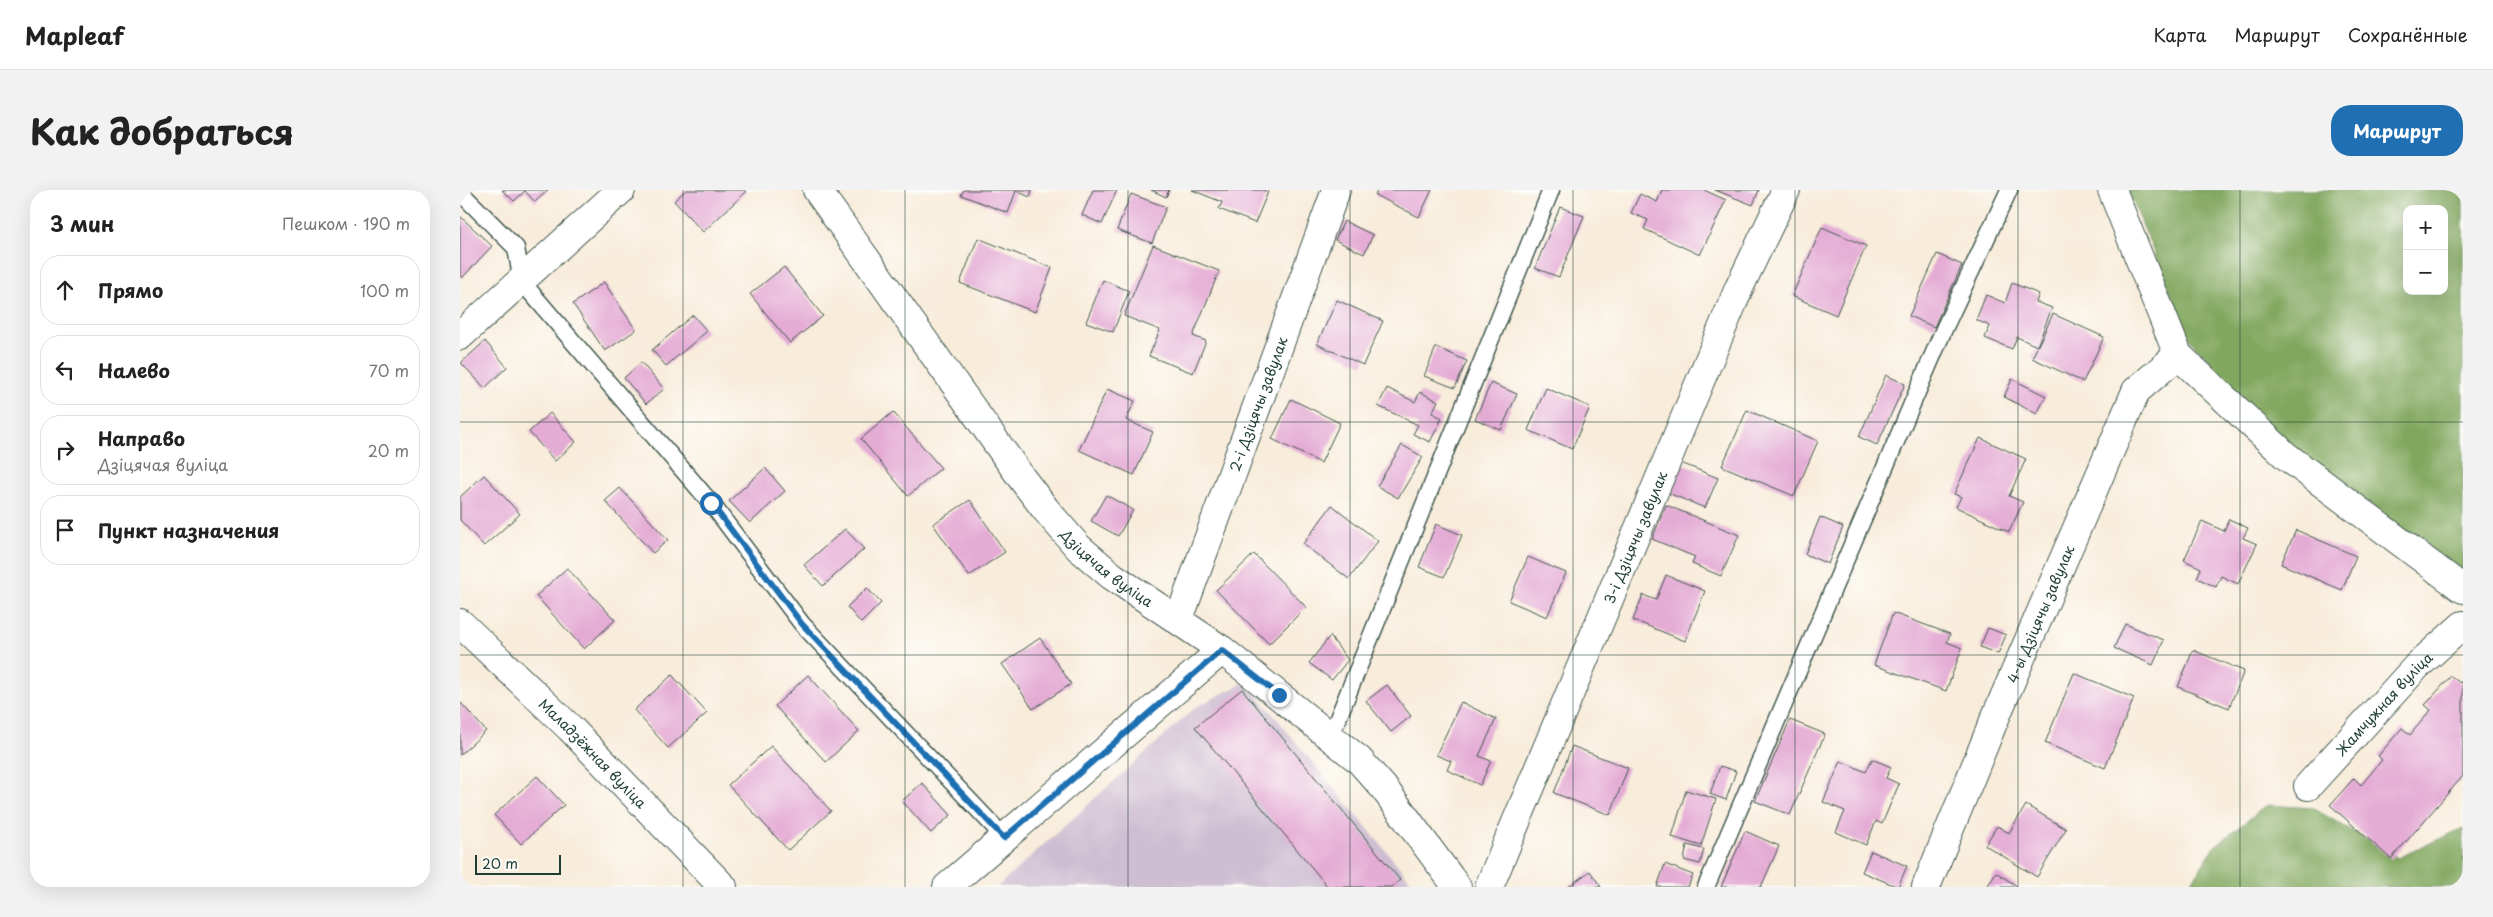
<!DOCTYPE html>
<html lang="ru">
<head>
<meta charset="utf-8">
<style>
	body { margin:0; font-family:"Playpen Sans",sans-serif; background:#f2f2f2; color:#222 }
	.controls { position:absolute; right:15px; top:15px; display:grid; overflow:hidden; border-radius:10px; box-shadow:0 5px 20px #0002 }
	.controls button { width:45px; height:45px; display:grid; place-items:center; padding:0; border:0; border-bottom:1px solid #e0e0e0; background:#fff; color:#222; font:25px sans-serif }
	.scale { position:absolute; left:15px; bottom:12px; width:86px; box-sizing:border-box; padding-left:5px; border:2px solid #1f3d34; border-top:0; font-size:14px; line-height:18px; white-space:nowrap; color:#1f3d34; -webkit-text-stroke:4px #fdfcf7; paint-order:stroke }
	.stop { position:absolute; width:15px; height:15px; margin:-11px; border:4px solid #1f6fb2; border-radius:50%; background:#fff }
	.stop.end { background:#1f6fb2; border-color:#fff; box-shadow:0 1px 5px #0008 }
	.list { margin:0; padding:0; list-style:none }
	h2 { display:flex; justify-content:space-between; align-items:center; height:65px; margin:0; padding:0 20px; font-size:21px }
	h2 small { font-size:16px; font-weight:400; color:#767676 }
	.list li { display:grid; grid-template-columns:32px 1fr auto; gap:15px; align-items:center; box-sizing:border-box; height:70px; margin:0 10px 10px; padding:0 10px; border:1px solid #e0e0e0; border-radius:20px }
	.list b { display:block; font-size:19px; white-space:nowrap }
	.list p { margin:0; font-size:16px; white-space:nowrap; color:#767676 }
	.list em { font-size:16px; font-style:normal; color:#767676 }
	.icon { flex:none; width:28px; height:28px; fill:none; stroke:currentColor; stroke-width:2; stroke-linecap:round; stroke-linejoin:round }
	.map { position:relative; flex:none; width:2003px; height:697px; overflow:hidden; border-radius:20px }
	header { display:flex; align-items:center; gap:30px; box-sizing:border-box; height:70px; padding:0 25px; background:#fff; border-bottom:1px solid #e0e0e0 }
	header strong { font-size:24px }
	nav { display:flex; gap:28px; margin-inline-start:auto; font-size:18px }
	.intro { display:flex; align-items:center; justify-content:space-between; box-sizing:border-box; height:120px; padding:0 30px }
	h1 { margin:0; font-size:35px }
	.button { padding:12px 22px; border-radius:20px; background:#1f6fb2; color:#fff; font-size:18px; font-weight:700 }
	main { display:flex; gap:30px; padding:0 30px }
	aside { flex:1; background:#fff; border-radius:20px; box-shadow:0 5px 20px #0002 }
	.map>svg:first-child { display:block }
	.industrial { fill:#cebed2 }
	.forest { fill:#81a75e; stroke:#507249; fill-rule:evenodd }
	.building { fill:#e4abd5 }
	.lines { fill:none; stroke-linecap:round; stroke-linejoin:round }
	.service-casing { stroke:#40574d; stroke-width:19 }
	.minor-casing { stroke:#40574d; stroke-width:30 }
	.service { stroke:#fff; stroke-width:16 }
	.minor { stroke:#fff; stroke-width:28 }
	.route { stroke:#1f6fb2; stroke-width:6 }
	.grid { fill:none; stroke:#1f3d34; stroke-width:1; stroke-opacity:0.55 }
	.labels { text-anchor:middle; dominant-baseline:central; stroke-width:5; stroke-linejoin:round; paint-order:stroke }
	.street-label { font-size:14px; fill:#1f3d34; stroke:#fdfcf7 }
</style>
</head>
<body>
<header>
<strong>Mapleaf</strong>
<nav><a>Карта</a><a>Маршрут</a><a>Сохранённые</a></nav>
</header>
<div class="intro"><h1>Как добраться</h1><a class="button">Маршрут</a></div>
<main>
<aside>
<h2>3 мин<small>Пешком · 190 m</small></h2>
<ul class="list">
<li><svg class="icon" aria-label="ahead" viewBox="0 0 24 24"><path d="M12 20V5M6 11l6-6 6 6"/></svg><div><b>Прямо</b></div><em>100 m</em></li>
<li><svg class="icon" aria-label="left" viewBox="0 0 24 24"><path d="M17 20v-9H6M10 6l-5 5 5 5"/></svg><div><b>Налево</b></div><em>70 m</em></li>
<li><svg class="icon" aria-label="right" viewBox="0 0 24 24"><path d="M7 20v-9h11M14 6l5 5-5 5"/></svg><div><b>Направо</b><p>Дзіцячая вуліца</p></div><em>20 m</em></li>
<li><svg class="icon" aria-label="arrive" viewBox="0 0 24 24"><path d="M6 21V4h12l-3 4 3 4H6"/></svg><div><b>Пункт назначения</b></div></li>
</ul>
</aside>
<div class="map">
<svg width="2003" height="697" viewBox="0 0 2003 697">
	<rect width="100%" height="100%" fill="#fdfcf7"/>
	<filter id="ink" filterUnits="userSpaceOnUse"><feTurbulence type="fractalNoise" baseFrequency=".02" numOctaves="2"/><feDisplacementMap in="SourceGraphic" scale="10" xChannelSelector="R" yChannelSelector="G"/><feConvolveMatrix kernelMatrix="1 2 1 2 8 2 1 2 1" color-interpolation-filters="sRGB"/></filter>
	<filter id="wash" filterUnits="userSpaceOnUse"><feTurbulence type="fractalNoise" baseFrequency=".0096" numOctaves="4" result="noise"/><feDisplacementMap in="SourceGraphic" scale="20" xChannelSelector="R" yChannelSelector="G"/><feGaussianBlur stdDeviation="1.12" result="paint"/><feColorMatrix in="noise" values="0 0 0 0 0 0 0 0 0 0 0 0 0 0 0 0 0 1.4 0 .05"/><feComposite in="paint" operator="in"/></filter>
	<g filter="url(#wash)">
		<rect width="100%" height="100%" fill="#f8ecda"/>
		<path class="industrial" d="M783 493 797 505 956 697H537L736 517Z"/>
		<path class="forest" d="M1668 0H2003V392L1824 251 1731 152ZM1947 19H1984V101H1947Z
			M1807 615 1853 618 1938 668 2003 638V697H1728L1755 656Z"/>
		<g id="blocks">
			<path class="building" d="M42 0H88L75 12 65 1 54 11Z
				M226 0H284L286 2 243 42 214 11Z
				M504 0H572L570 7 556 1 548 23 501 5Z
				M633 0H657L642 34 622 25Z
				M691 0H709L706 7Z
				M732 0H803L808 2 795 33 759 19 762 12Z
				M918 0H972L959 27 915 5Z
				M1202 0H1244L1266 10 1240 65 1184 39 1188 30 1171 23 1180 4 1197 12Z
				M1255 0H1299L1293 15Z
				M671 4 706 17 692 53 657 40Z
				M1100 17 1124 26 1099 87 1075 78Z
				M0 26 32 56 2 88 0 86Z
				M884 31 913 45 904 64 875 50Z
				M1362 37 1406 56 1376 125 1332 106Z
				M518 48 592 78 575 122 500 93Z
				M693 55 759 81 733 146 746 151 733 183 689 166 700 140 664 126Z
				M1477 64 1502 75 1474 137 1449 126Z
				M324 77 363 126 330 153 290 104Z
				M643 90 669 101 653 142 626 132Z
				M144 92 176 140 145 161 113 114Z
				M1552 93 1579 104 1576 112 1592 118 1577 156 1557 147 1552 159 1525 148 1530 136 1516 130 1526 105 1545 113Z
				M877 110 923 131 903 175 857 154Z
				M1593 124 1644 147 1623 192 1572 168Z
				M233 125 247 141 206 176 192 160Z
				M25 151 47 177 25 198 1 173Z
				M976 157 1007 171 995 198 964 186Z
				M181 172 204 199 186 214 164 188Z
				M1426 185 1445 194 1417 255 1399 247Z
				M1552 189 1586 206 1577 224 1544 207Z
				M1031 193 1057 204 1041 240 1015 229Z
				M927 198 955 212 960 202 978 211 972 223 982 228 970 252 953 244 958 235 918 216Z
				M1086 198 1130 217 1112 259 1068 240Z
				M647 199 675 211 666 230 693 242 674 285 619 260Z
				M831 209 880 233 861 273 812 249Z
				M1287 220 1358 251 1334 306 1262 276Z
				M433 222 481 278 448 306 401 249Z
				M90 223 116 252 95 271 69 242Z
				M1520 248 1566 269 1549 306 1563 312 1549 342 1496 317 1501 307 1494 304Z
				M942 255 963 267 938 308 917 296Z
				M1221 273 1258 288 1245 318 1208 303Z
				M305 278 325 301 290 333 269 311Z
				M24 285 60 324 24 356 0 330V307Z
				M160 298 208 350 193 363 145 311Z
				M646 305 673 320 658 346 631 331Z
				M510 310 545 362 509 386 473 334Z
				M872 315 918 351 889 389 843 354Z
				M1206 315 1279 345 1261 386 1232 374 1235 367 1192 349Z
				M1360 327 1383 337 1368 374 1345 364Z
				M1769 329 1788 338 1783 348 1797 354 1778 394 1761 386 1756 397 1737 388 1741 378 1724 370 1742 331 1764 341Z
				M976 334 1002 345 984 387 959 377Z
				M385 339 404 359 363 396 344 375Z
				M1836 340 1896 366 1882 400 1821 374Z
				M794 364 846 417 809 454 756 400Z
				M1068 367 1106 383 1087 427 1049 411Z
				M107 378 155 430 124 459 76 406Z
				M1206 385 1245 401 1225 451 1173 430 1183 405 1196 410Z
				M407 398 421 413 401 433 387 417Z
				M1433 423 1490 444 1487 452 1502 458 1486 501 1414 475Z
				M1665 434 1704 450 1693 475 1654 458Z
				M1528 438 1546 445 1538 464 1520 457Z
				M870 446 888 470 872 490 849 473Z
				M580 448 611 494 573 519 542 474Z
				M1733 460 1784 481 1769 518 1718 497Z
				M1614 483 1674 508 1645 578 1585 553Z
				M212 485 247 523 208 558 174 520Z
				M348 485 399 541 366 572 315 516Z
				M1991 486 2000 493 2003 489V586L1931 669 1870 615 1894 588 1901 595 1922 570 1918 566 1942 538 1950 545 1971 520 1965 515Z
				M927 495 951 526 931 542 906 511Z
				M782 499 940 690 932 697H868L735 537Z
				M0 512 26 541 0 565Z
				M1001 512 1036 529 1019 566 1031 571 1020 595 987 580 991 571 976 565Z
				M1330 530 1365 544 1330 625 1295 611Z
				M311 556 371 621 328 660 268 595Z
				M1112 556 1168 578 1150 625 1094 603Z
				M1412 569 1431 577 1426 588 1439 594 1422 634 1416 631 1406 655 1376 642 1385 621 1363 612 1381 571 1406 582Z
				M1260 576 1276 581 1266 610 1250 604Z
				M77 586 104 615 61 654 34 625Z
				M462 593 491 625 471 643 442 611Z
				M1226 600 1256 609 1241 656 1212 647Z
				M1566 615 1606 639 1577 687 1525 655 1537 636 1549 643Z
				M1285 641 1319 656 1301 697H1261Z
				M1227 655 1244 659 1240 674 1224 670Z
				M1411 661 1447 676 1438 697 1402 682Z
				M1205 674 1233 685 1228 697H1197Z
				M1130 681 1141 697H1108Z
				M1536 682 1558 697H1527Z"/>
		</g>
	</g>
	<g filter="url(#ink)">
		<use href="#blocks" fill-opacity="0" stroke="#40574d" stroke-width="1"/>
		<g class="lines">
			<defs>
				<path id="service" d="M0 2 56 58 62 92 251 313 342 434 545 648
					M870 548 1091 0
					M1246 697 1484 139 1549 0"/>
				<g id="minor">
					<path id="s1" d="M357 0 563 290 586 320 618 357 652 386 762 460 899 570 923 597 997 697"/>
					<path d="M1652 0 1718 165 1826 266 2003 399"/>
					<path d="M0 146 161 0"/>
					<path id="s2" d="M719 429 876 0"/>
					<path id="s3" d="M0 433 110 538 263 697"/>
					<path id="s4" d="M1848 596 1957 476 2003 435"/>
					<path d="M487 697 762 460"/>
					<path id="s5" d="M1029 697 1279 98 1326 0"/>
					<path id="s6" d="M1466 697 1533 533 1676 201 1718 165"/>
				</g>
			</defs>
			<use href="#service" class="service-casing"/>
			<use href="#minor" class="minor-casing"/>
			<use href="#service" class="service"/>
			<use href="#minor" class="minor"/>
		</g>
	</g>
	<g class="lines" filter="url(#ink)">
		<path class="route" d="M251 313 342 434 544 648 762 460 819 505"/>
	</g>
	<path class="grid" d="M223 0V697M445 0V697M668 0V697M890 0V697M1113 0V697M1335 0V697M1558 0V697M1780 0V697M0 232H2003M0 465H2003"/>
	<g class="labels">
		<g class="street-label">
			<text stroke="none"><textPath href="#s2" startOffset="229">2-і Дзіцячы завулак</textPath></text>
			<text stroke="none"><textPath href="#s5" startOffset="379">3-і Дзіцячы завулак</textPath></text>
			<text stroke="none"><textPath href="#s1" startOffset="478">Дзіцячая вуліца</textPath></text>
			<text stroke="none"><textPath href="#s6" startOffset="296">4-ы Дзіцячы завулак</textPath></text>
			<text stroke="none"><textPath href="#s4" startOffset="112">Жамчужная вуліца</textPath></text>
			<text stroke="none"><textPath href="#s3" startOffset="186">Маладзёжная вуліца</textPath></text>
		</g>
	</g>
</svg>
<div class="controls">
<button>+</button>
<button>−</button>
</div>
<div class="scale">20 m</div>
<div class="stop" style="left:251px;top:313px"></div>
<div class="stop end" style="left:819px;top:505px"></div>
</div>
</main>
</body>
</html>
